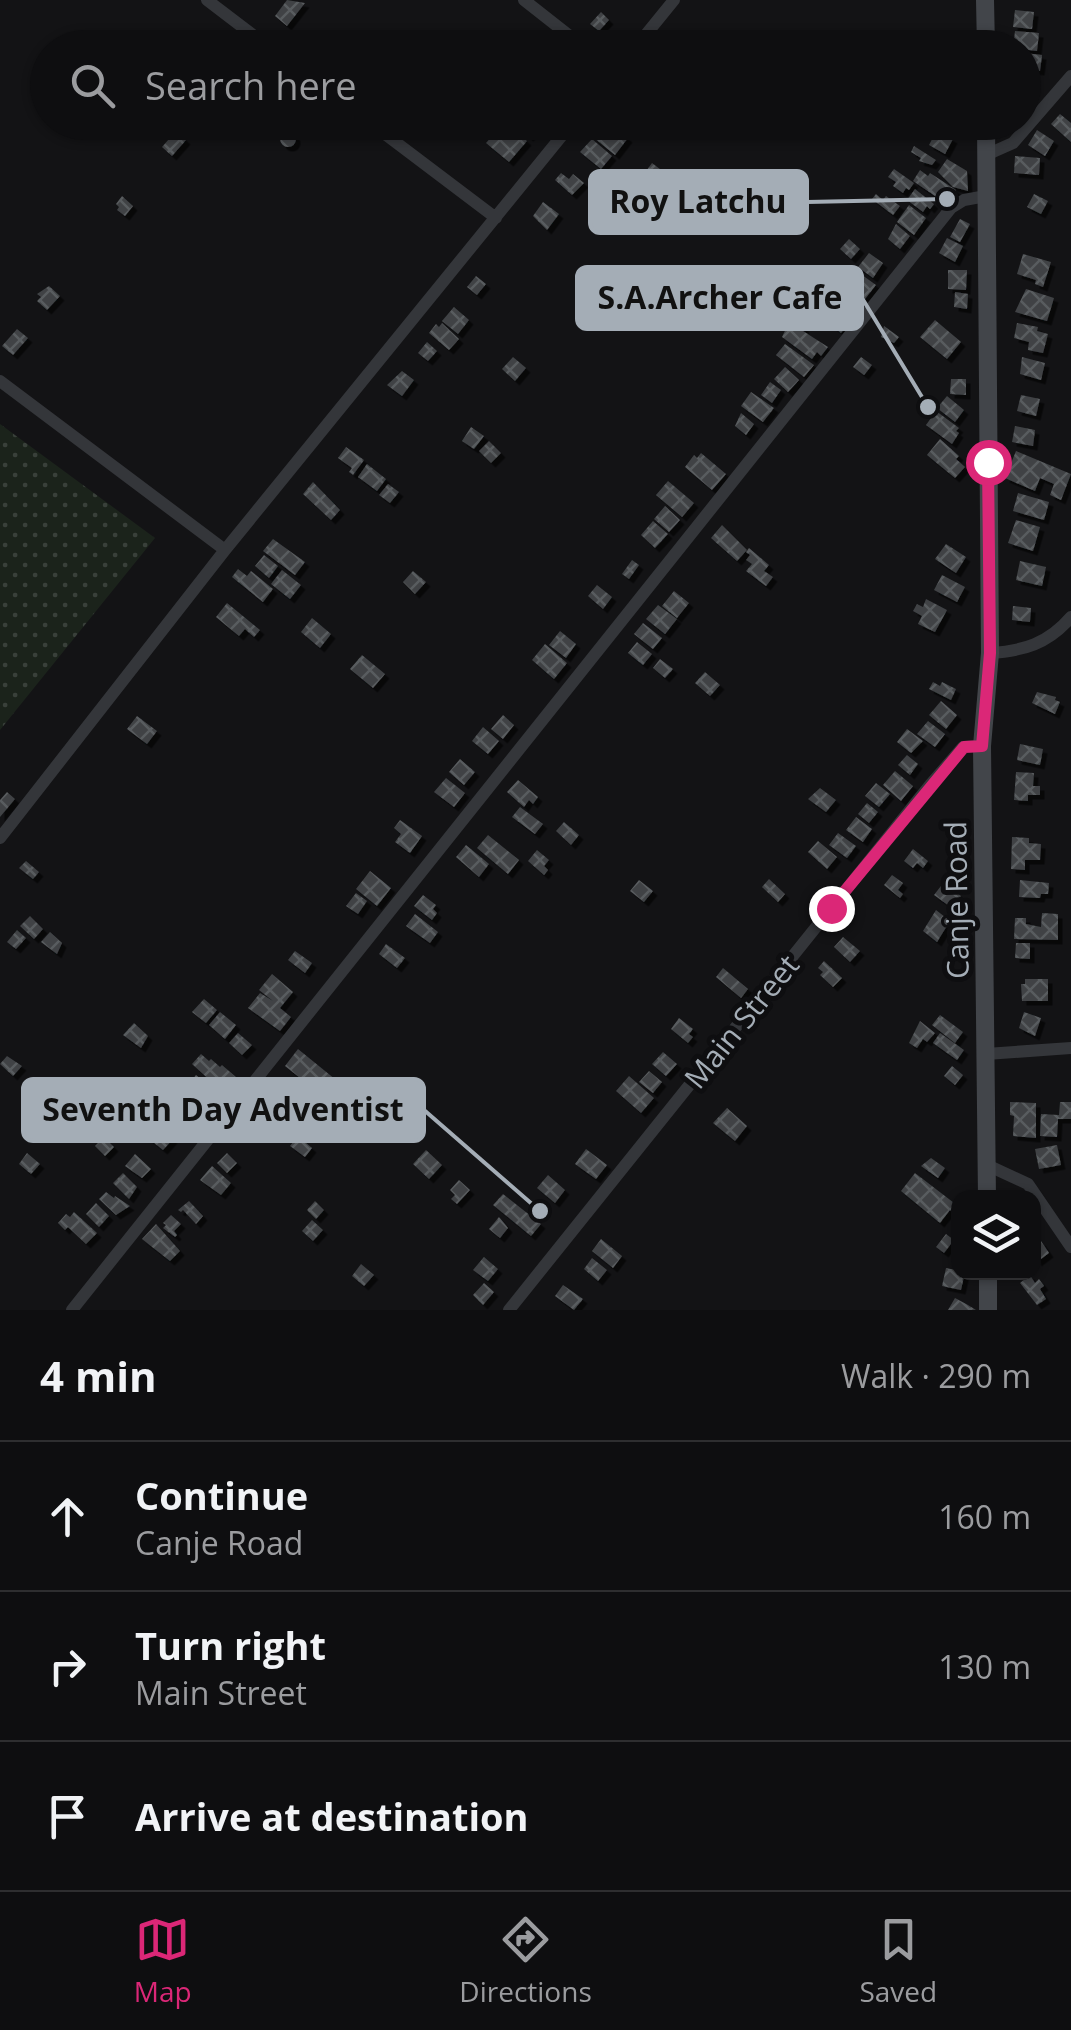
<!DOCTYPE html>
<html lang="en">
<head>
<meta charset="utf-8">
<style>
	body { margin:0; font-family:"Open Sans",sans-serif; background:#171719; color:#f1f3f6 }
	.controls { position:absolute; right:30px; bottom:30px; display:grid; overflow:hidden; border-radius:20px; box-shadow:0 2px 8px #0004 }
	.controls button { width:90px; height:90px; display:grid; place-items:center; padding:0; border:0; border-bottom:2px solid #2e2e30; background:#0e0e10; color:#f1f3f6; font:50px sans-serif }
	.stop { position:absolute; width:30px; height:30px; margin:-22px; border:8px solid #db2777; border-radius:50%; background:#fff }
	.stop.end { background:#db2777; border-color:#fff; box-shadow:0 2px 10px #0008 }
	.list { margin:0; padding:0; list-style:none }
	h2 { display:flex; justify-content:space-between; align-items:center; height:130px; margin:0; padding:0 40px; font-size:42px }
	h2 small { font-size:32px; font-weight:400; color:#9b9c9f }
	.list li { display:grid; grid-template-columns:65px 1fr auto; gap:30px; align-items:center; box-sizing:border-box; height:150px; padding:0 40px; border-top:2px solid #2e2e30 }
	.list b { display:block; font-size:38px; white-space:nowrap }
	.list p { margin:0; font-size:32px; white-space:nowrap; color:#9b9c9f }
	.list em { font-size:32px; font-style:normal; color:#9b9c9f }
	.icon { flex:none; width:55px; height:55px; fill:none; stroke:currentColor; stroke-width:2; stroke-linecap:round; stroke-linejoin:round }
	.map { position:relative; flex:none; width:1071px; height:1310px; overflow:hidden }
	.search { position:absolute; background:#0e0e10; box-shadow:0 2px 8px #0004; left:30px; right:30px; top:30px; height:110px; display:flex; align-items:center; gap:25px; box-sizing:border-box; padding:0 35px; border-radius:55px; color:#9b9c9f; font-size:38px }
	.sheet { height:580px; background:#0e0e10 }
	nav { display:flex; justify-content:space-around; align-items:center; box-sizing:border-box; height:140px; border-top:2px solid #2e2e30; background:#0e0e10; font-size:28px; color:#9b9c9f }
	nav a { display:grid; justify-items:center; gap:5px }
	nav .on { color:#db2777 }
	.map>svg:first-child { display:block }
	.grass { fill:url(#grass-dots) }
	.building { fill:url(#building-cross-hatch); filter:url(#shadow) }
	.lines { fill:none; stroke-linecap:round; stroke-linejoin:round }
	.street { stroke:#34363a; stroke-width:12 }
	.secondary { stroke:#42454a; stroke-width:18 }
	.route { stroke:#db2777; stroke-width:12 }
	.labels { text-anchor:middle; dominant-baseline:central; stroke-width:10; stroke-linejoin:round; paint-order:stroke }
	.street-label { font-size:30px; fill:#a4adb6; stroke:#0e0e10 }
	.leader { fill:none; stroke:#a4adb6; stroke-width:4 }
	.callout-dot { fill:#a4adb6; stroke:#0e0e10; stroke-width:4 }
	.callout { fill:#a4adb6; stroke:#a4adb6; stroke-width:4 }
	.callout-label { font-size:32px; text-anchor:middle; font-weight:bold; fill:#111 }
</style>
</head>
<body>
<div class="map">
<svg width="1071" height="1310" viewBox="0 0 1071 1310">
	<defs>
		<pattern id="grass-dots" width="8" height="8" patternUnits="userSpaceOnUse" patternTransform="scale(2.5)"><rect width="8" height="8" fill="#1b231b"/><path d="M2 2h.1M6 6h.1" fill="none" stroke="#39403a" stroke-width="1.8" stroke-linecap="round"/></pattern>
		<pattern id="building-cross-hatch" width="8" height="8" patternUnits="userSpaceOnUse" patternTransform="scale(2.5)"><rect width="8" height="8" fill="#3f4245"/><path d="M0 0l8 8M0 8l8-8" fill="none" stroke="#585b5e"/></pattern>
		<filter id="shadow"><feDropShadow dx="4.5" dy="4.5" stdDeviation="0" flood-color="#0009"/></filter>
	</defs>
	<rect width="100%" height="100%" fill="#131315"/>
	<path class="grass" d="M0 424 155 538 0 730Z"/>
	<path class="building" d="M287 0 305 3 287 26 275 16Z
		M1015 10 1034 12 1032 29 1013 27Z
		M601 12 609 20 599 31 590 24Z
		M1015 31 1039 33 1037 51 1013 48Z
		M1024 53 1042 55 1040 71 1024 69Z
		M1060 114 1071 123V142L1051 124Z
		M511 122H541L529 137 522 131 519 134 527 141 509 162 486 143 501 126 505 129Z
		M607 122 628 138 615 155 594 138Z
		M937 130 953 139 945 154 929 145Z
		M1037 130 1054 141 1045 156 1028 145Z
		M176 131 186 140 172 156 162 147Z
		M280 139a8 8 0 1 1 16 0a8 8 0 1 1-16 0Z
		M592 139 612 156 601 169 580 152Z
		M914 146 936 160 932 165 919 161 921 158 911 152Z
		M1015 156 1040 158 1039 175 1014 173Z
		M947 159 967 171 968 191 953 187 938 172Z
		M652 163 673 179 662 194 641 178Z
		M894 169 914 183 909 190 906 188 903 193 893 186 896 182 888 177Z
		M920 170 928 176 930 173 956 190 951 197 944 191 938 198 913 181Z
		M561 173 569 179 573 174 584 183 572 195 555 180Z
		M915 189 934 204 930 209 927 206 923 212 907 200Z
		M876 194 883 200 886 196 900 206 893 215 872 199Z
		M1034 194 1048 201 1041 214 1027 207Z
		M122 196 133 206 125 216 117 210 119 207 116 204Z
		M543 202 559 214 547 230 533 216Z
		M909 205 926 218 914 235 897 222Z
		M960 219 970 224 960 242 950 237Z
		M896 224 910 236 900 249 888 239Z
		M947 238 963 246 955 262 939 253Z
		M849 239 860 249 851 259 840 249Z
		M869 253 883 263 873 278 858 267Z
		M1023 254 1051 262 1043 287 1035 284 1036 280 1017 274Z
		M851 267 876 285 865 299 845 284Z
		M948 270H967L966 290 948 289Z
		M476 276 486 284 477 295 467 287Z
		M49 286 60 296 47 310 37 301 41 297 37 294Z
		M816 286 855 316 841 333 803 303Z
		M1026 289 1054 298 1047 321 1015 312Z
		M955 292 968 294 967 309 954 307Z
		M454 307 469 320 458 334 442 321Z
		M791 318 805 328 803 331 828 347 821 356 817 352 812 359 782 337Z
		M935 320 961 342 947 359 920 337Z
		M442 323 459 339 449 350 429 333 436 324 439 327Z
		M1017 323 1038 327 1037 331 1048 334 1043 353 1028 350 1029 342 1014 338Z
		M884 326 899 337 894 343 881 337Z
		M17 329 28 338 13 355 2 346Z
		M427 342 437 351 428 361 418 353Z
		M785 344 814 365 804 377 776 355Z
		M513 357 526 368 515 381 502 369Z
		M861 357 872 365 864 375 853 367Z
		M1022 357 1045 363 1041 380 1020 374Z
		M785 367 799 380 788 392 774 379Z
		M402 371 414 380 402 396 387 385Z
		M951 379H966V395L950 394Z
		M770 382 781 390 772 403 761 395Z
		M751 392 774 408 763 422 741 406Z
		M1021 395 1040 399 1036 416 1017 411Z
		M947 396 964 410 955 422 937 408Z
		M936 411 959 428 956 431 959 433 952 444 926 425Z
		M741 413 754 424 746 435 735 426Z
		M1015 426 1035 430 1033 446 1012 442Z
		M471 427 484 436 474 449 462 441Z
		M940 439 959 456 956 459 965 467 955 478 927 455Z
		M489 441 501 453 491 463 479 451Z
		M346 447 364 460 353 475 349 472 352 468 338 458Z
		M1016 451 1071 474 1061 500 1050 495 1054 484 1040 478 1035 491 1005 478Z
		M701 453 726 474 712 490 685 467 694 455 697 458Z
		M367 464 386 479 377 491 358 477Z
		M668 481 694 503 682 517 656 495Z
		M313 482 340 510 331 520 303 494Z
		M388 484 399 492 390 503 379 495Z
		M1018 493 1049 502 1044 520 1013 511Z
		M665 506 680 520 669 532 654 519Z
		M1016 520 1040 527 1033 551 1008 543Z
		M653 521 668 534 655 548 641 535Z
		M722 525 747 550 737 561 711 538Z
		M273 539 305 562 295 575 263 551Z
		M946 544 966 557 956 573 935 559Z
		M749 548 769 565 764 571 773 577 766 586 746 571 752 564 746 560 750 555 746 552Z
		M264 555 278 566 269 578 255 566Z
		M632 560 639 565 629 579 622 574Z
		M1020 561 1046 567 1042 586 1016 580Z
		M238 569 247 576 251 571 273 589 263 602 232 577Z
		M282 570 301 585 290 599 271 584Z
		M413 571 426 582 415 594 403 582Z
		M942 575 965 587 957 602 934 590Z
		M597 585 612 597 603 609 588 596Z
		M674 591 689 603 677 618 662 606Z
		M926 599 947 610 935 632 918 624 922 616 913 611 917 604 923 607Z
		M227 603 260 630 254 637 245 629 239 636 216 617Z
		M658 605 677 619 665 634 646 619Z
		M1013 606 1031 608 1030 622 1012 620Z
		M312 618 331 634 320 648 301 632Z
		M643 623 662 638 653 649 634 634Z
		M560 631 576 644 566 658 549 645Z
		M637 642 652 654 643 665 628 653Z
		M545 644 567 663 554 679 532 660Z
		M362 655 385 674 373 688 350 669Z
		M660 659 673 669 665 678 653 668Z
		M705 672 720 685 710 696 695 683Z
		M933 682 940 686 942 682 956 689 951 700 929 689Z
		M1037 692 1056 697 1055 700 1060 702 1055 714 1032 703Z
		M941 701 957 715 946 729 929 715Z
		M503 715 514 725 503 739 491 729Z
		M137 716 157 731 147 744 127 729Z
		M928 721 945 734 935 747 917 734Z
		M483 727 499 741 488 754 472 741Z
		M907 729 923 741 911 753 897 742Z
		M1020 744 1043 749 1040 765 1017 760Z
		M907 755 918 764 910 775 898 765Z
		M460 759 475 772 464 785 449 772Z
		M895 771 913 786 901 801 883 785Z
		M1016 772 1034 773 1033 786H1040V795H1028V801L1014 800Z
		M446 778 465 793 454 807 434 792Z
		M518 780 538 797 533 804 529 800 524 807 507 792Z
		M876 783 890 794 879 807 865 796Z
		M820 788 836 800 826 812 808 799Z
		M7 792 15 799 0 817V800Z
		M867 803 878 812 869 823 858 814Z
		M520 807 543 824 535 834 512 817Z
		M856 817 872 829 863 842 846 830Z
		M400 820 422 836 410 853 395 842 401 834 394 828Z
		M564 822 579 835 571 845 556 831Z
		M838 833 856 846 847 858 829 845Z
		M488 835 519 860 508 874 477 848Z
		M1012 837 1029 838V843L1041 844 1040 860H1025V870L1011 869Z
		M818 841 837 857 827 869 808 852Z
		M466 845 489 864 479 877 456 857Z
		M913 849 928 861 923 868 917 863 913 868 904 861Z
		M537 850 549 860 544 866 548 870 544 875 528 861Z
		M26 861 39 872 33 879 19 868Z
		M370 871 391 888 377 906 356 889Z
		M892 875 903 883 898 890 903 894 900 898 884 885Z
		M769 879 785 894 778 902 762 887Z
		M639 880 653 891 644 902 630 891Z
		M1020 880 1049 883 1048 894H1041L1040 898 1019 897Z
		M944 882 961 896 952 908 934 895Z
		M356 893 367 901 358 914 346 906Z
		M423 895 436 905 433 909 437 913 432 920 414 906Z
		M936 910 950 921 937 942 923 931Z
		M1042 913 1058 914V940L1014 939 1015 918H1026V924L1041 927Z
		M415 914 438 932 430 943 406 926Z
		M30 916 43 929 34 939 20 926Z
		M17 930 26 938 16 949 7 942Z
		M50 932 62 943 57 954 41 942Z
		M843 937 860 951 850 962 834 947Z
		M1016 943H1030V959L1015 958Z
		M386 944 405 958 397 968 379 954Z
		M295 951 312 963 305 973 288 960Z
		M824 961 842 978 833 987 820 975 823 972 818 968Z
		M723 968 748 989 741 998 716 977Z
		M272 974 293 992 280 1008 291 1017 280 1031 248 1008 260 993 273 1001 259 990Z
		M1025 979H1048V1001H1022L1021 984H1025Z
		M204 999 217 1010 206 1023 192 1012Z
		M220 1012 236 1025 225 1039 209 1025Z
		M1024 1012 1041 1018 1035 1036 1019 1028Z
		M940 1015 963 1032 955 1043 932 1025Z
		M679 1018 693 1029 689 1034 693 1037 688 1043 671 1029Z
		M920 1021 935 1033 927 1042 923 1039 917 1048 909 1043Z
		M134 1023 148 1036 141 1048 123 1035Z
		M238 1033 252 1045 242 1055 229 1043Z
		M940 1033 964 1050 957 1060 933 1043Z
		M298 1049 341 1084 328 1100 285 1066Z
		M663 1052 677 1064 666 1076 652 1064Z
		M201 1054 209 1061 211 1059 220 1067 222 1065 237 1078 224 1093 192 1064Z
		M7 1056 22 1066 13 1076 0 1064Z
		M952 1066 963 1075 955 1085 944 1076Z
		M649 1071 662 1082 653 1093 639 1082Z
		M196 1075 222 1096 212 1108 186 1087Z
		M629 1076 654 1098 641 1113 616 1091Z
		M1010 1102 1036 1103V1138L1013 1136 1014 1116 1010 1115Z
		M1060 1102H1071V1119H1058L1057 1137 1040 1136 1041 1114 1059 1115Z
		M727 1108 747 1126 735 1141 713 1123Z
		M158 1127 173 1139 163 1150 148 1138Z
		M298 1136 312 1148 305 1157 290 1146Z
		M104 1137 114 1147 105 1156 95 1146Z
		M1057 1145 1061 1165 1039 1169 1035 1149Z
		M586 1149 607 1165 596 1179 575 1164Z
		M426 1150 442 1165 429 1179 413 1164Z
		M27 1153 40 1164 31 1174 19 1164Z
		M227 1153 237 1163 227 1173 217 1163Z
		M135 1154 151 1169 142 1178 125 1166Z
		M931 1158 945 1168 938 1178 921 1166Z
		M212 1166 231 1183 221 1195 200 1180Z
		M123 1173 137 1187 129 1199 113 1183Z
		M915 1173 958 1206V1216L950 1210 940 1223 901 1191Z
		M548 1175 565 1190 555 1203 537 1188Z
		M459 1180 470 1190 457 1204 451 1199 455 1195 450 1190Z
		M106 1192 114 1198 115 1196 130 1206 116 1215 99 1199Z
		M503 1194 541 1224 531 1236 493 1205Z
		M189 1201 203 1216 196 1224 183 1210 181 1212 178 1210Z
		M315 1201 324 1210 316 1219 307 1210Z
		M96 1203 109 1216 99 1227 86 1214Z
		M74 1212 97 1233 86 1244 68 1227 65 1230 58 1223 66 1214 70 1217Z
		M171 1215 181 1224 174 1231 177 1235 175 1237 163 1228 166 1225 163 1223Z
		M499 1217 508 1228 500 1238 489 1229Z
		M312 1220 323 1230 313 1241 302 1231Z
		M156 1224 180 1251 170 1261 142 1239Z
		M946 1234 954 1240 944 1253 936 1247Z
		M601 1239 622 1256 613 1268 592 1251Z
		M1041 1241 1049 1253 1037 1262 1034 1246Z
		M484 1257 498 1269 488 1281 473 1270Z
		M592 1258 607 1270 598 1281 584 1269Z
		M361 1264 374 1275 364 1286 352 1276Z
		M946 1268 965 1272 961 1290 942 1286Z
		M1030 1275 1035 1283 1039 1279 1044 1286 1040 1289 1046 1299 1037 1305 1020 1283Z
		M484 1283 494 1292 483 1305 473 1295Z
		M563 1285 583 1299 574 1310 555 1296Z
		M955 1298 968 1305 976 1310H948Z"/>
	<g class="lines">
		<path class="street" d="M207 0 270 48
			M524 0 585 48
			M635 48 674 0
			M369 122 496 218
			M986 155 1013 143 1071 76
			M0 381 225 550
			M990 653C1023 651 1048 644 1071 617
			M0 838 225 550 573 122
			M986 1054 1071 1048
			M987 1165 1028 1184 1071 1247
			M72 1310 951 208 964 200 986 196
			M509 1310 930 785 963 747 982 746"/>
		<path class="secondary" d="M985 0 986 48
			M986 122 990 653 982 746 987 1198
			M988 1272V1310"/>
	</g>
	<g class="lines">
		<path class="route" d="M831 908 964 747 982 746 990 653 988 462"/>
	</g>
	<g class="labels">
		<g class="street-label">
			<text transform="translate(956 900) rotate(-91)">Canje Road</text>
			<text transform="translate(741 1021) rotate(-51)">Main Street</text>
		</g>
	</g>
	<path class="leader" d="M947 199L807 202M928 407L862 298M540 1211L424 1110"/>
	<g class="callout-dot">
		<circle cx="947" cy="199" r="10"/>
		<circle cx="928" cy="407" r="10"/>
		<circle cx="540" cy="1211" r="10"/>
	</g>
	<g class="callout">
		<rect x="590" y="171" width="217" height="62" rx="10"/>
		<rect x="577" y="267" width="285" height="62" rx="10"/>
		<rect x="23" y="1079" width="401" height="62" rx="10"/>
	</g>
	<g class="callout-label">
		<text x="698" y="213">Roy Latchu</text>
		<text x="720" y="309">S.A.Archer Cafe</text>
		<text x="223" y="1121">Seventh Day Adventist</text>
	</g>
</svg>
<div class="controls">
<button><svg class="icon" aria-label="layers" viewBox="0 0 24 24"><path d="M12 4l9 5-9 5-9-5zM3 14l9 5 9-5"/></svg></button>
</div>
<div class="stop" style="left:988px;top:462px"></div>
<div class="stop end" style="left:831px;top:908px"></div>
<div class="search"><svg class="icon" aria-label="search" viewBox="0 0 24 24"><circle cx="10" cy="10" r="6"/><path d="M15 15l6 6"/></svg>Search here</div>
</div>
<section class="sheet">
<h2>4 min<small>Walk · 290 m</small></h2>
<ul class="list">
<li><svg class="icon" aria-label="ahead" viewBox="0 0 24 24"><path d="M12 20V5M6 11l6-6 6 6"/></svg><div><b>Continue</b><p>Canje Road</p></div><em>160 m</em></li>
<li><svg class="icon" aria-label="right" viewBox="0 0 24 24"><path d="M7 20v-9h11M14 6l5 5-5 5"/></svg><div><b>Turn right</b><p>Main Street</p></div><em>130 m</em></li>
<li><svg class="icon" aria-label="arrive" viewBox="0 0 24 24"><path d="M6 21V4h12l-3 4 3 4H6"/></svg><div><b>Arrive at destination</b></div></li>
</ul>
</section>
<nav>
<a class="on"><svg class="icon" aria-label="map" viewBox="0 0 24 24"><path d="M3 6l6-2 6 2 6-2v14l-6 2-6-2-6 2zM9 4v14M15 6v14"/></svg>Map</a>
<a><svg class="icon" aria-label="directions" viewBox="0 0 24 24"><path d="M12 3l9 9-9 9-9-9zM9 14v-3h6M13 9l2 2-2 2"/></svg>Directions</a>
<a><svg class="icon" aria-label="saved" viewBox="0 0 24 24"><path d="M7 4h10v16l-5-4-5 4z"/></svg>Saved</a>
</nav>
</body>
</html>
